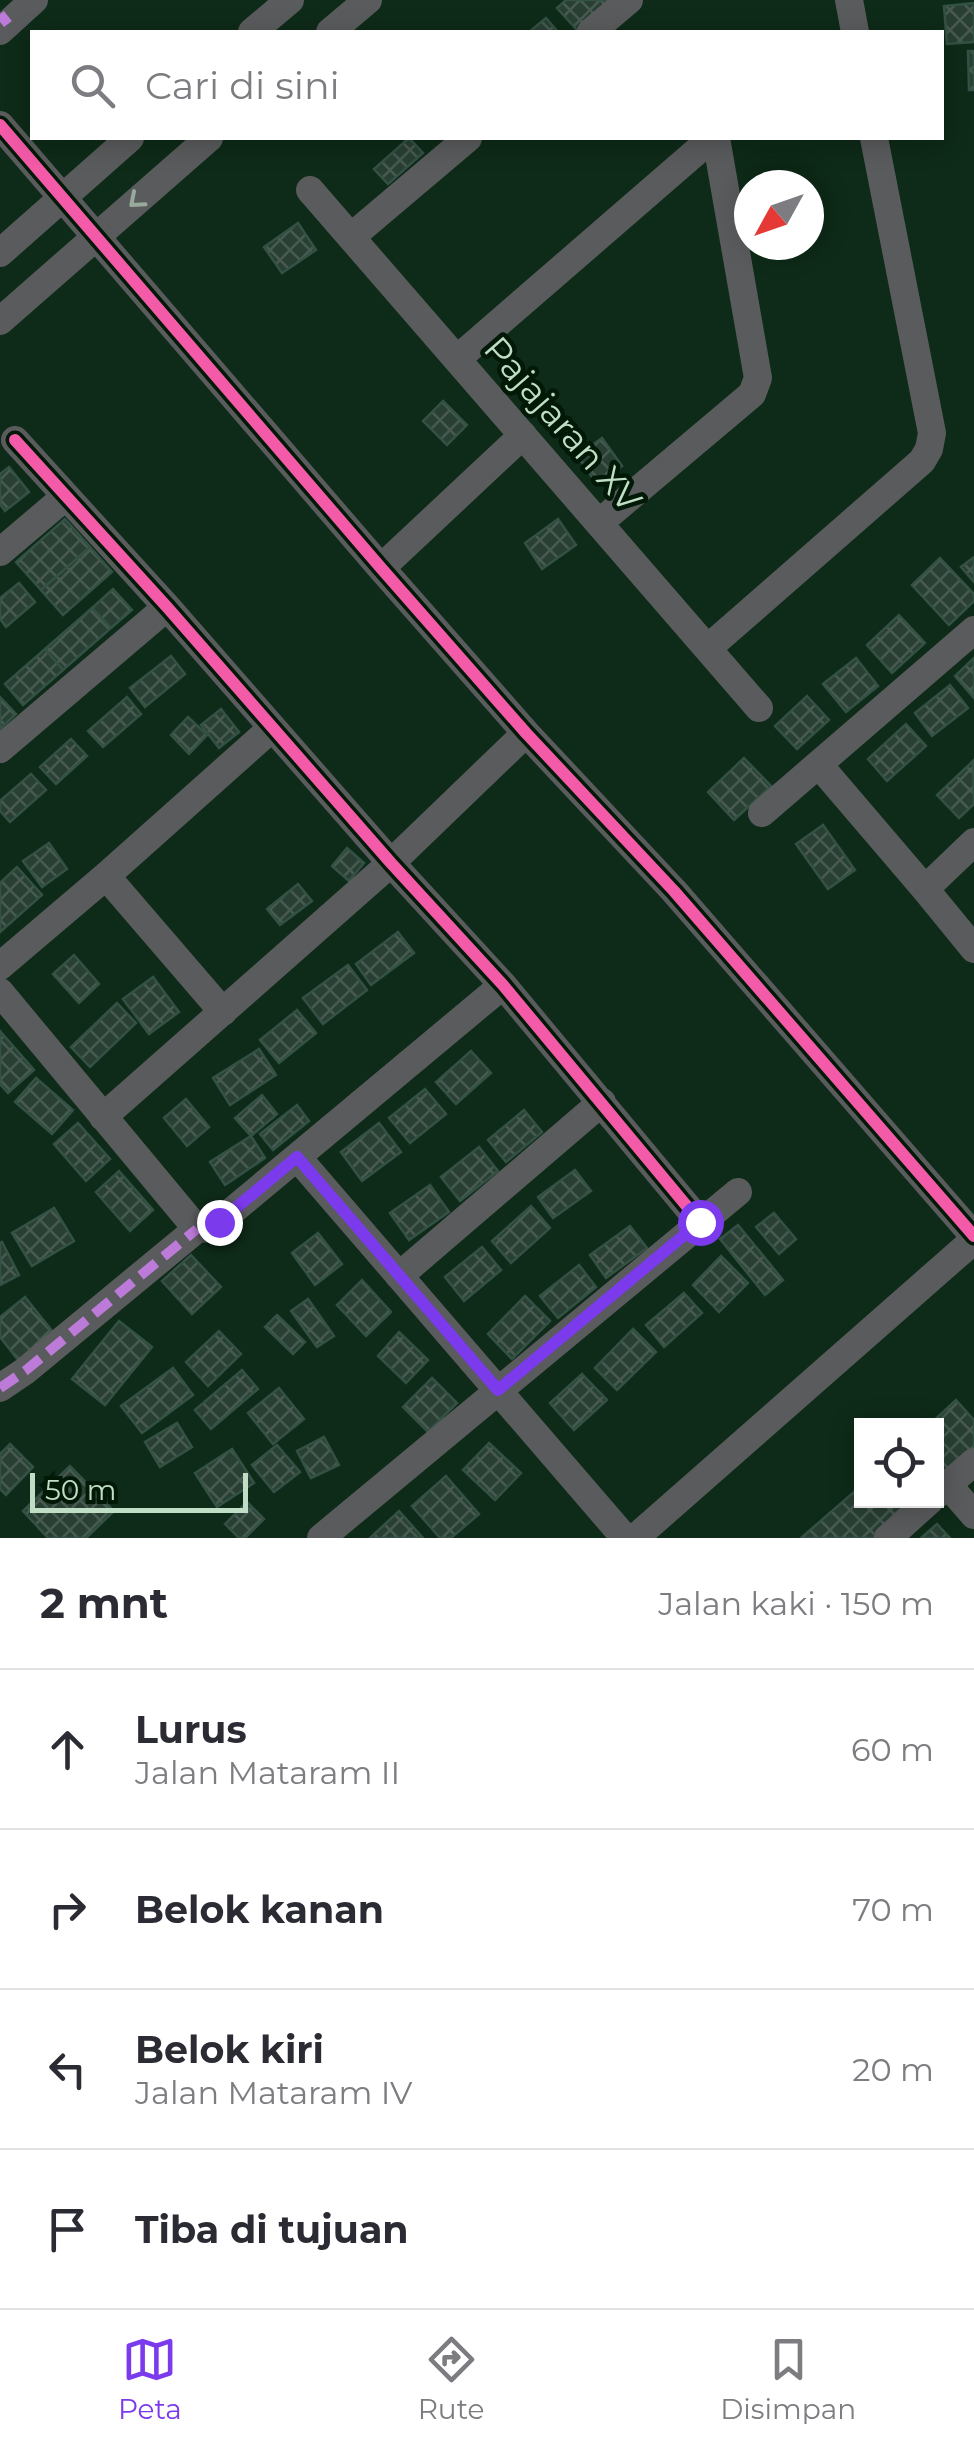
<!DOCTYPE html>
<html lang="id">
<head>
<meta charset="utf-8">
<style>
	body { margin:0; font-family:Montserrat,sans-serif; background:#f2f2f3; color:#2b2b33 }
	.controls { position:absolute; right:30px; bottom:30px; display:grid; overflow:hidden; border-radius:0px; box-shadow:0 5px 25px #0003 }
	.controls button { width:90px; height:90px; display:grid; place-items:center; padding:0; border:0; border-bottom:2px solid #e1e1e2; background:#fff; color:#2b2b33; font:50px sans-serif }
	.compass { position:absolute; left:734px; top:170px; width:90px; height:90px; border-radius:50%; background:#fff; box-shadow:0 5px 25px #0003; rotate:230deg }
	.scale { position:absolute; left:30px; bottom:25px; width:218px; box-sizing:border-box; padding-left:10px; border:5px solid #c0dec5; border-top:0; font-size:28px; line-height:35px; white-space:nowrap; color:#c0dec5; -webkit-text-stroke:8px #021908; paint-order:stroke }
	.stop { position:absolute; width:30px; height:30px; margin:-22px; border:8px solid #7c3aed; border-radius:50%; background:#fff }
	.stop.end { background:#7c3aed; border-color:#fff; box-shadow:0 2px 10px #0008 }
	.list { margin:0; padding:0; list-style:none }
	h2 { display:flex; justify-content:space-between; align-items:center; height:130px; margin:0; padding:0 40px; font-size:42px }
	h2 small { font-size:32px; font-weight:400; color:#7c7c81 }
	.list li { display:grid; grid-template-columns:65px 1fr auto; gap:30px; align-items:center; box-sizing:border-box; height:160px; padding:0 40px; border-top:2px solid #e1e1e2 }
	.list b { display:block; font-size:38px; white-space:nowrap }
	.list p { margin:0; font-size:32px; white-space:nowrap; color:#7c7c81 }
	.list em { font-size:32px; font-style:normal; color:#7c7c81 }
	.icon { flex:none; width:55px; height:55px; fill:none; stroke:currentColor; stroke-width:2; stroke-linecap:round; stroke-linejoin:round }
	.map { position:relative; flex:none; width:974px; height:1538px; overflow:hidden }
	.search { position:absolute; background:#fff; box-shadow:0 5px 25px #0003; left:30px; right:30px; top:30px; height:110px; display:flex; align-items:center; gap:25px; box-sizing:border-box; padding:0 35px; border-radius:0px; color:#7c7c81; font-size:38px }
	.sheet { height:770px; background:#fff }
	nav { display:flex; justify-content:space-around; align-items:center; box-sizing:border-box; height:140px; border-top:2px solid #e1e1e2; background:#fff; font-size:28px; color:#7c7c81 }
	nav a { display:grid; justify-items:center; gap:5px }
	nav .on { color:#7c3aed }
	.map>svg:first-child { display:block }
	.building { fill:url(#building-cross-hatch); stroke:#335144; stroke-width:2.5 }
	.lines { fill:none; stroke-linecap:round; stroke-linejoin:round }
	.minor { stroke:#5a5b5c; stroke-width:28 }
	.quiet { stroke:#bd7bd9; stroke-width:10; stroke-dasharray:20 10; stroke-linecap:butt }
	.cycleway-casing { stroke:#021908; stroke-width:19 }
	.cycleway { stroke:#f35aa7; stroke-width:12 }
	.oneway { stroke:#97aa9b }
	.route { stroke:#7c3aed; stroke-width:12 }
	.labels { text-anchor:middle; dominant-baseline:central; stroke-width:9; stroke-linejoin:round; paint-order:stroke }
	.street-label { font-size:35px; fill:#c0dec5; stroke:#021908 }
</style>
</head>
<body>
<div class="map">
<svg width="974" height="1538" viewBox="0 0 974 1538">
	<defs>
		<pattern id="building-cross-hatch" width="8" height="8" patternUnits="userSpaceOnUse" patternTransform="scale(2.5)"><rect width="8" height="8" fill="#293f34"/><path d="M0 0l8 8M0 8l8-8" fill="none" stroke="#465a50"/></pattern>
	</defs>
	<rect width="100%" height="100%" fill="#0e2a18"/>
	<path class="building" d="M566 0H610L577 30 557 8Z
		M974 3V42L947 44 944 6Z
		M546 18 558 32H529Z
		M968 51H974V90H969Z
		M409 138 423 153 388 184 374 169Z
		M298 223 316 250 282 273 264 247Z
		M443 401 467 425 447 445 423 421Z
		M602 438 622 466 597 484 577 456Z
		M9 467 29 492 5 511 0 504V474Z
		M65 519 90 547 41 590 16 562Z
		M558 519 576 545 542 569 525 543Z
		M90 547 112 572 63 615 41 590Z
		M974 557V582L961 567Z
		M940 558 974 594V601L949 625 912 585Z
		M19 583 35 602 6 627 0 619V598Z
		M113 589 132 610 111 628 92 608Z
		M92 608 111 628 63 670 45 649Z
		M899 615 925 643 892 673 867 645Z
		M45 649 63 670 23 705 5 684Z
		M171 656 185 674 145 707 130 688Z
		M856 658 878 686 846 712 823 684Z
		M974 658V698L955 676Z
		M950 685 968 708 932 736 915 713Z
		M807 696 829 720 797 749 775 726Z
		M0 697 16 714 0 729Z
		M127 697 141 714 103 747 88 731Z
		M221 709 239 732 219 748 201 725Z
		M188 717 207 735 189 754 171 735Z
		M906 724 926 746 887 781 868 759Z
		M71 739 87 756 56 784 40 767Z
		M744 758 771 786 734 820 708 792Z
		M973 761 974 804 959 818 937 795Z
		M31 774 46 790 10 822 0 811V801Z
		M823 825 855 870 828 889 796 844Z
		M49 843 67 869 42 887 23 861Z
		M347 848 364 863 349 881 332 866Z
		M17 867 42 895 0 932V883Z
		M298 884 312 901 280 925 267 909Z
		M398 932 414 953 371 985 356 964Z
		M74 955 99 984 79 1003 53 974Z
		M348 965 367 990 323 1024 303 998Z
		M153 977 179 1012 149 1034 123 999Z
		M117 1003 136 1023 90 1067 71 1047Z
		M297 1010 316 1033 279 1063 260 1040Z
		M0 1031 34 1070 8 1093 0 1084Z
		M259 1049 276 1075 230 1105 213 1078Z
		M471 1051 491 1073 456 1104 436 1082Z
		M36 1078 73 1110 52 1134 15 1102Z
		M425 1089 446 1114 410 1143 389 1118Z
		M262 1095 277 1114 251 1136 235 1118Z
		M186 1099 209 1127 187 1146 164 1118Z
		M297 1105 309 1121 273 1150 260 1134Z
		M524 1110 542 1132 506 1162 488 1140Z
		M78 1123 110 1159 86 1181 54 1144Z
		M379 1123 401 1152 362 1181 341 1152Z
		M251 1136 265 1158 225 1185 210 1162Z
		M479 1147 498 1171 460 1201 441 1177Z
		M575 1170 591 1191 553 1218 538 1197Z
		M119 1171 153 1210 130 1231 96 1192Z
		M430 1185 449 1212 409 1240 390 1213Z
		M531 1206 550 1228 511 1263 492 1241Z
		M54 1208 74 1241 32 1266 12 1233Z
		M774 1213 796 1239 779 1254 756 1227Z
		M738 1225 783 1280 765 1295 720 1239Z
		M630 1226 647 1248 606 1278 590 1255Z
		M318 1233 342 1264 315 1285 292 1253Z
		M2 1242 19 1275 0 1285V1243Z
		M482 1247 501 1270 464 1301 445 1277Z
		M191 1255 221 1287 192 1314 162 1281Z
		M721 1256 748 1283 719 1312 693 1285Z
		M579 1265 596 1287 558 1318 540 1296Z
		M362 1280 391 1312 366 1336 337 1305Z
		M684 1293 702 1313 664 1347 646 1325Z
		M525 1296 550 1321 512 1359 488 1334Z
		M25 1297 57 1337 22 1365 0 1337V1317Z
		M308 1299 334 1336 317 1347 291 1311Z
		M277 1315 305 1342 293 1354 265 1327Z
		M119 1321 152 1347 105 1405 72 1379Z
		M633 1329 656 1352 617 1390 595 1368Z
		M219 1331 241 1354 208 1386 186 1362Z
		M399 1332 428 1360 406 1383 378 1356Z
		M173 1368 193 1395 142 1433 121 1406Z
		M242 1370 258 1389 211 1429 195 1410Z
		M582 1374 607 1400 574 1430 550 1403Z
		M432 1378 457 1403 428 1432 403 1407Z
		M279 1388 304 1419 273 1444 248 1413Z
		M956 1400 974 1420V1448L936 1482V1426H928Z
		M177 1423 192 1447 160 1467 145 1442Z
		M324 1437 339 1465 311 1478 297 1451Z
		M489 1443 521 1473 495 1500 463 1470Z
		M10 1444 33 1467 6 1495 0 1489V1454Z
		M277 1445 300 1472 274 1492 252 1465Z
		M232 1449 254 1483 217 1507 195 1473Z
		M70 1466 114 1511 86 1538H48L23 1511Z
		M446 1476 479 1514 451 1538H440L412 1506Z
		M862 1485V1500H915L873 1538H801Z
		M247 1502 264 1519 245 1538H239L225 1524Z
		M399 1511 423 1538H370Z
		M937 1524 950 1538H921Z"/>
	<g class="lines">
		<path class="minor" d="M849 0 855 32
			M0 31 34 0
			M252 32 290 0
			M330 32 368 0
			M591 32 629 0
			M0 125 381 568 526 733 674 891 974 1236
			M310 190 759 708
			M351 237 468 138
			M0 253 130 138
			M0 321 209 138
			M457 359 712 138
			M15 440 167 607 391 863 503 985 700 1222
			M599 523 752 394 758 378 716 138
			M0 552 65 497
			M381 568 523 435
			M708 648 922 461 929 449 932 433 874 138
			M0 749 167 607
			M819 765 925 889 974 842
			M762 813 974 630
			M106 876 223 1012
			M925 889 974 949
			M0 966 106 876 272 728
			M0 992 197 1229
			M103 1117 391 863 526 733
			M297 1157 625 1538
			M399 1276 602 1102
			M0 1388 25 1371 197 1229 210 1228 219 1222 503 985
			M948 1485 974 1515
			M936 1495 974 1462
			M321 1538 738 1192
			M635 1538 974 1240
			M888 1538 930 1500"/>
		<path class="quiet" d="M0 14 8 24
			M0 1388 25 1371 197 1229"/>
		<defs>
			<path id="cycleway" d="M0 125 381 568 526 733 674 891 974 1236
				M15 440 167 607 391 863 503 985 700 1222"/>
		</defs>
		<use href="#cycleway" class="cycleway-casing"/>
		<use href="#cycleway" class="cycleway"/>
	</g>
	<defs><path id="oneway-chevron" d="M-2-3.5L2.5 0L-2 3.5" fill="none" stroke-width="1.6" stroke-linecap="round" stroke-linejoin="round" transform="scale(2.5)"/></defs>
	<use class="oneway" href="#oneway-chevron" transform="translate(136 201) rotate(139)"/>
	<g class="lines">
		<path class="route" d="M219 1222 297 1157 498 1390 700 1222"/>
	</g>
	<g class="labels">
		<g class="street-label">
			<text transform="translate(563 424) rotate(49)">Pajajaran XV</text>
		</g>
	</g>
</svg>
<div class="controls">
<button><svg class="icon" aria-label="locate" viewBox="0 0 24 24"><circle cx="12" cy="12" r="6"/><path d="M12 2v4M12 18v4M2 12h4M18 12h4"/></svg></button>
</div>
<svg class="compass" viewBox="-18 -18 36 36"><path d="M0-13l5 13h-10z" fill="#e53935"/><path d="M0 13l5-13h-10z" fill="#7c7c81"/></svg>
<div class="scale">50 m</div>
<div class="stop" style="left:700px;top:1222px"></div>
<div class="stop end" style="left:219px;top:1222px"></div>
<div class="search"><svg class="icon" aria-label="search" viewBox="0 0 24 24"><circle cx="10" cy="10" r="6"/><path d="M15 15l6 6"/></svg>Cari di sini</div>
</div>
<section class="sheet">
<h2>2 mnt<small>Jalan kaki · 150 m</small></h2>
<ul class="list">
<li><svg class="icon" aria-label="ahead" viewBox="0 0 24 24"><path d="M12 20V5M6 11l6-6 6 6"/></svg><div><b>Lurus</b><p>Jalan Mataram II</p></div><em>60 m</em></li>
<li><svg class="icon" aria-label="right" viewBox="0 0 24 24"><path d="M7 20v-9h11M14 6l5 5-5 5"/></svg><div><b>Belok kanan</b></div><em>70 m</em></li>
<li><svg class="icon" aria-label="left" viewBox="0 0 24 24"><path d="M17 20v-9H6M10 6l-5 5 5 5"/></svg><div><b>Belok kiri</b><p>Jalan Mataram IV</p></div><em>20 m</em></li>
<li><svg class="icon" aria-label="arrive" viewBox="0 0 24 24"><path d="M6 21V4h12l-3 4 3 4H6"/></svg><div><b>Tiba di tujuan</b></div></li>
</ul>
</section>
<nav>
<a class="on"><svg class="icon" aria-label="map" viewBox="0 0 24 24"><path d="M3 6l6-2 6 2 6-2v14l-6 2-6-2-6 2zM9 4v14M15 6v14"/></svg>Peta</a>
<a><svg class="icon" aria-label="directions" viewBox="0 0 24 24"><path d="M12 3l9 9-9 9-9-9zM9 14v-3h6M13 9l2 2-2 2"/></svg>Rute</a>
<a><svg class="icon" aria-label="saved" viewBox="0 0 24 24"><path d="M7 4h10v16l-5-4-5 4z"/></svg>Disimpan</a>
</nav>
</body>
</html>
